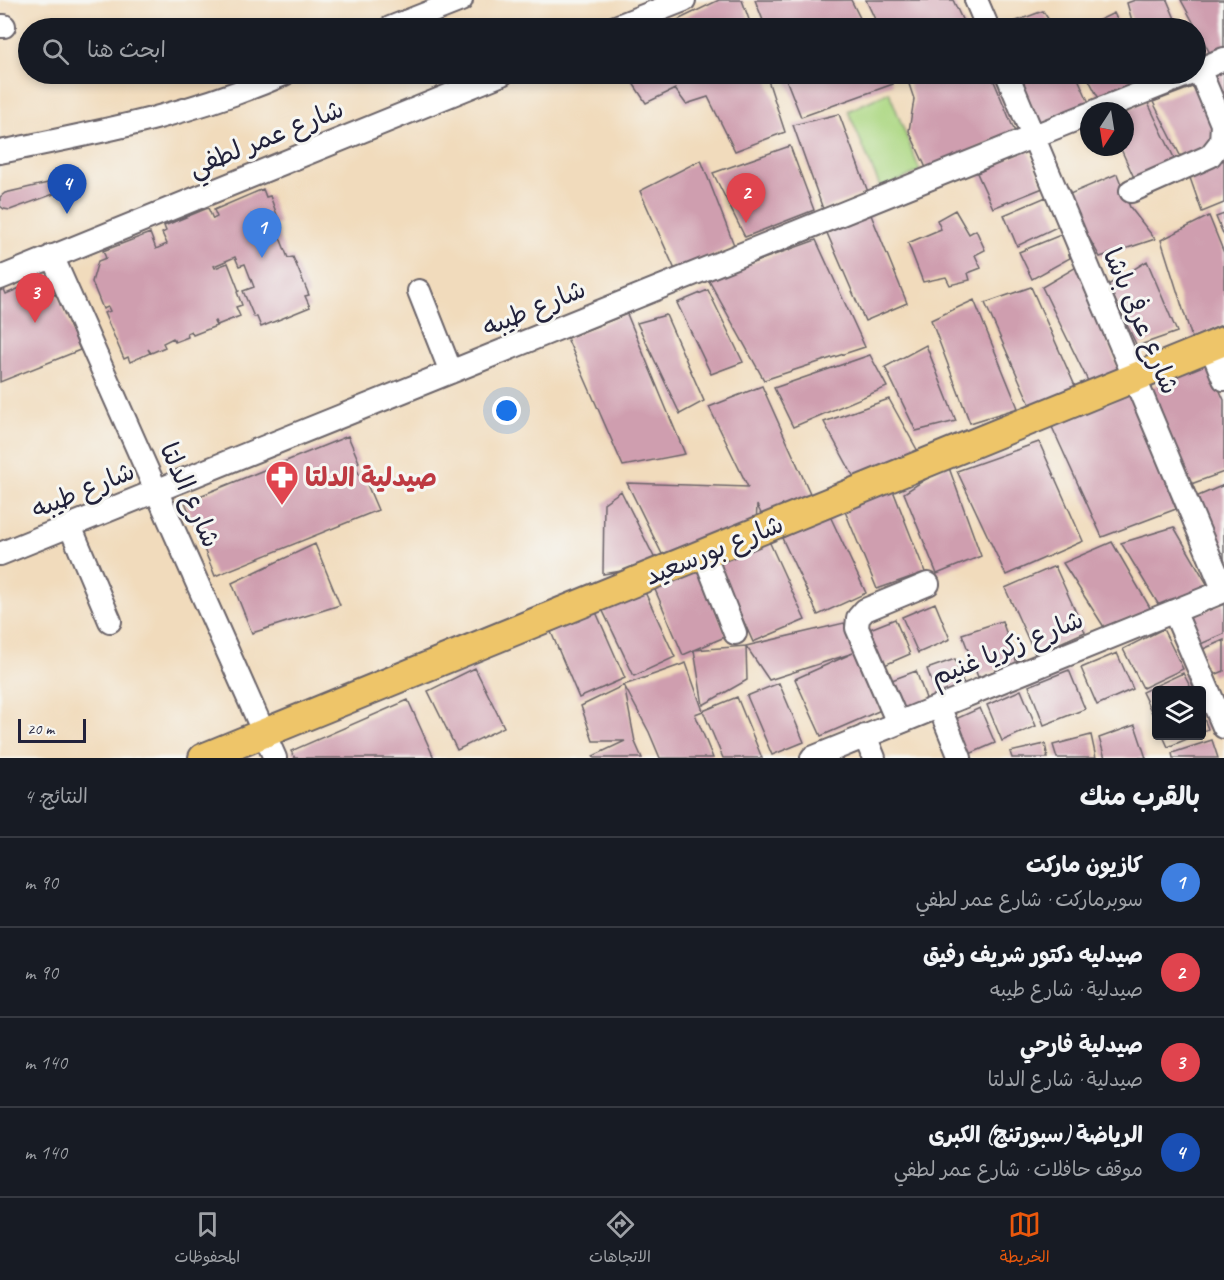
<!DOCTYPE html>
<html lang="ar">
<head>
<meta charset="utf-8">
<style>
	body { margin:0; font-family:Caveat,"Playpen Sans Arabic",sans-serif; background:#242831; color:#f1f3f6; direction:rtl }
	.controls { position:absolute; right:18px; bottom:18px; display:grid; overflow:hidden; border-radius:6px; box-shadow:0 3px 9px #0003 }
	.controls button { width:54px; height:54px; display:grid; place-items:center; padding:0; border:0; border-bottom:2px solid #363941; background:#171b24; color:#f1f3f6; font:30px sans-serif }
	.compass { position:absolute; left:1080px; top:102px; width:54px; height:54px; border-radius:50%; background:#171b24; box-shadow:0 3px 9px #0003; rotate:192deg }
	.scale { position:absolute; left:18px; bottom:15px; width:68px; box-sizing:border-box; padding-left:6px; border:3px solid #22223b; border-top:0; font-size:16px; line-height:21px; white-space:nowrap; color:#22223b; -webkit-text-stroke:4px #f6f6f2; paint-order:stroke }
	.you { position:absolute; left:507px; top:411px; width:21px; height:21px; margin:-15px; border:4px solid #fff; border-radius:50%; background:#1a73e8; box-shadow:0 0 0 9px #1a73e833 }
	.badge { display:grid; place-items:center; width:39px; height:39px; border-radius:50%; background:#ea580c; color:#fff; font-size:20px; font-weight:700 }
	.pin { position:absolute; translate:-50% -50px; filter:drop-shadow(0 2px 3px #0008) }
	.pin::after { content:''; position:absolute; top:32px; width:21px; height:18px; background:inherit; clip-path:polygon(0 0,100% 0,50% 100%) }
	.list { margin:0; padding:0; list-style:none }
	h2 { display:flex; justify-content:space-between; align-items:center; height:78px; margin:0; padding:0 24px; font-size:26px }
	h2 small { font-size:20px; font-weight:400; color:#9ea1a6 }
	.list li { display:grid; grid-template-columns:39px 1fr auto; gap:18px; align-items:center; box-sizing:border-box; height:90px; padding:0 24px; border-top:2px solid #363941 }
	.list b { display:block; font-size:22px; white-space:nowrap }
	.list p { margin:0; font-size:20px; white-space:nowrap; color:#9ea1a6 }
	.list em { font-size:20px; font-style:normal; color:#9ea1a6 }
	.icon { flex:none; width:33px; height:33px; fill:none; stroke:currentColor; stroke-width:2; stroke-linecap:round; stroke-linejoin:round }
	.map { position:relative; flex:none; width:1224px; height:758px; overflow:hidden; direction:ltr }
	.search { position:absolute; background:#171b24; box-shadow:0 3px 9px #0003; left:18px; right:18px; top:18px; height:66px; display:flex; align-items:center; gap:15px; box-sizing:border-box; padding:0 21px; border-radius:33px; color:#9ea1a6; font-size:22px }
	.sheet { height:438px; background:#171b24 }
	nav { display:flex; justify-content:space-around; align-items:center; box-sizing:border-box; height:84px; border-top:2px solid #363941; background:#171b24; font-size:16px; color:#9ea1a6 }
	nav a { display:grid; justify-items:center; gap:3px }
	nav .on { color:#ea580c }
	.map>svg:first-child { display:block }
	.green { fill:#add884; stroke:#687d60; stroke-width:1.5 }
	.building { fill:#cf9eaf }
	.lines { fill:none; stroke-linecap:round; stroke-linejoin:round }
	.minor-casing { stroke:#6a6368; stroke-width:26 }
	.major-casing { stroke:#6a6368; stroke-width:32 }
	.minor { stroke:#fff; stroke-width:22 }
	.major { stroke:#eec569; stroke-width:28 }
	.labels { text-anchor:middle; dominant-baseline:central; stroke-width:6; stroke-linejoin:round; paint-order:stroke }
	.street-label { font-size:26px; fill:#22223b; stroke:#f6f6f2 }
	.health-label { font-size:26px; font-weight:bold; fill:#be3a42; stroke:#f6f6f2; text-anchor:start }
</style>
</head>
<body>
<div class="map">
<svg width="1224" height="758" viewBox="0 0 1224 758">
	<rect width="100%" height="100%" fill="#f6f6f2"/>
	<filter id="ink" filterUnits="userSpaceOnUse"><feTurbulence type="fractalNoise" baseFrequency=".0167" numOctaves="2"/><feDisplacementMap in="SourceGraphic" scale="12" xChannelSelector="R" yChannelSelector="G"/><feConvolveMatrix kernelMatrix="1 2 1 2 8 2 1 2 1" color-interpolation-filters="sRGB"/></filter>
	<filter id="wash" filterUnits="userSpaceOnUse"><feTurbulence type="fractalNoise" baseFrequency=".008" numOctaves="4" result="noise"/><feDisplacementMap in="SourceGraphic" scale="24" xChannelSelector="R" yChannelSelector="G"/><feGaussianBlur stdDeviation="1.35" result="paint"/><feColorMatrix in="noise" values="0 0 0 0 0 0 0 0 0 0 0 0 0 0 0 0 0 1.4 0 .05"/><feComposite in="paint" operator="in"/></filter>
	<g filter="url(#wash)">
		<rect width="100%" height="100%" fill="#f1dbbc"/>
		<path class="green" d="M889 92 920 171 881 189 848 111Z"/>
		<g id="blocks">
			<path class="building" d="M719 0H742L752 28H661Z
				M755 0H851L865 28H766Z
				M866 0H953L966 28H879Z
				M1135 0H1167L1179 28H1134L1127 3Z
				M1181 0H1224V49L1211 55Z
				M1043 11 1054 28H1004L1003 26Z
				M1114 13 1121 28H1083Z
				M1224 71V103L1213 76Z
				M627 74H766L785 132 735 151 708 97 686 104 675 89 646 103Z
				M784 74H888L893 84 801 117Z
				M909 74H991L1015 132 927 170 909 131 914 99 906 75Z
				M1034 74H1076L1090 105 1040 125 1019 80Z
				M1086 74H1140L1144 82 1098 97Z
				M1195 86 1215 126 1211 145 1181 157 1153 102Z
				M1147 101 1176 162 1136 182 1120 147H1125V111Z
				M839 114 868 192 823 209 793 125Z
				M790 146 814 210 745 237 713 173Z
				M1028 150 1043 188 993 208 977 173Z
				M701 160 734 245 676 272 640 191Z
				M1224 160V203L1202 212 1189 175Z
				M1117 174 1130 207 1155 239 1100 257 1065 196Z
				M52 182 55 183 58 188 54 194 10 210 4 209 0 206V197L5 193Z
				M263 189 266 197 270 196 280 223 275 225 288 258 293 257 309 295 305 296 310 307 261 327 257 317H254L243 291 254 287 245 264 239 266 235 257 214 266 215 268 228 263 239 291 237 292 242 305 236 307 240 316 217 325 215 321 214 322 216 326 193 335 191 331 187 333 188 337 175 342 173 338 163 343 165 347 151 353 148 349 150 353 130 362 128 357 124 359 104 313 110 311 108 307 103 309 92 282 98 261 106 258 103 251 150 233 156 249 167 244 162 233 166 231 164 226 208 208 213 219 217 217 214 210Z
				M1046 197 1059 226 1017 246 1004 215Z
				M869 210 907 303 865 321 827 233Z
				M955 210 969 234 976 230 985 250 975 255 981 268 968 273 970 280 950 285 946 277 923 282 908 243 941 229 937 220Z
				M1224 214V236L1216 217Z
				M1209 216 1224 253V324L1192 338 1161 240Z
				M1063 234 1070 258 1032 279 1019 252Z
				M816 240 865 347 764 380 708 279Z
				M1147 261 1177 332 1137 346 1108 285Z
				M1078 266 1119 371 1089 383 1042 287Z
				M27 285 58 296 80 350 0 382V291L4 289 6 294Z
				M1031 287 1075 386 1032 409 985 303Z
				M708 290 743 362 711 374 677 303Z
				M974 300 1018 408 970 423 931 320Z
				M627 314 685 454 623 466 567 338Z
				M666 315 704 401 680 414 637 323Z
				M926 345 956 421 916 431 885 367Z
				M870 355 887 387 793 427 774 388Z
				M1206 360 1224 400V472L1191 484 1148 389Z
				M762 386 813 500 765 522 757 505 756 525 664 558 627 483 748 487 709 407Z
				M1131 393 1176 509 1102 537 1052 427Z
				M889 399 920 455 855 479 824 422Z
				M348 436 359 462 355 465 363 483 366 482 378 510 215 576 185 502Z
				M1039 442 1083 541 1006 575 957 471Z
				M948 465 981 556 937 574 904 493Z
				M1224 485V565L1196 497Z
				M892 488 925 572 877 589 844 509Z
				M621 491 658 565 603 574 604 503Z
				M830 516 866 593 818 615 782 538Z
				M1174 527 1210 589 1160 607 1121 543Z
				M769 541 805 620 753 642 718 564Z
				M1112 542 1152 611 1104 627 1063 563Z
				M315 544 340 605 252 633 232 583Z
				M1055 566 1085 632 1035 654 1005 588Z
				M698 567 727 636 683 655 653 585Z
				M644 590 675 657 634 676 602 609Z
				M935 603 950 639 918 653 902 617Z
				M1224 603V634L1196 646 1185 619Z
				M596 612 625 678 579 698 551 632Z
				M895 619 910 654 880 667 865 631Z
				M1002 621 1017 663 978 677 962 634Z
				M844 623 881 710 821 736 795 679 853 653 769 680 746 646Z
				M1163 629 1183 669 1143 688 1123 649Z
				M1224 640V671L1212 676 1201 650Z
				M746 646 747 680 703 705 694 650Z
				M1117 653 1133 689 1097 705 1081 668Z
				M955 659 965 688 938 698 927 669Z
				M686 663 703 711 695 714 713 758H660L649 732 624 685Z
				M475 668 504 727 457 750 428 691Z
				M1069 670 1085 709 1044 725 1029 686Z
				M916 671 927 701 904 710 892 680Z
				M1183 673 1192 690H1156V716L1154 717 1142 692Z
				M779 683 804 742 772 755 747 696Z
				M624 685 635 742 642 758H594L593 756 625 741H593L581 706Z
				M1021 690 1036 726 1002 741 987 705Z
				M737 697 762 758H723L703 711Z
				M408 700 434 758H295L291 751Z
				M980 708 995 743 965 756 949 722Z
				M1202 714 1208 729 1202 732Z
				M1135 725 1146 758H1105L1099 738Z
				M1091 735 1096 758H1057L1053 745Z
				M1163 736H1194L1168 747Z
				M1212 740 1218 758H1173L1172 753Z
				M1045 744 1048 758H1012L1010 752Z"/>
		</g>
	</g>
	<g filter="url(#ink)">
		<use href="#blocks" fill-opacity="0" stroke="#6a6368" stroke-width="1.5"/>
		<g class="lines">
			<defs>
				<path id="minor" d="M976 0 988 28
					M0 26H4
					M390 28 461 0
					M613 28 684 0
					M1196 71 1224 59
					M1007 74 1224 591
					M1096 111 1189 74
					M0 152C99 132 191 115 284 74
					M1131 191 1210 156 1221 142 1222 124 1199 69
					M52 256 275 758
					M0 278 502 74
					M419 291 451 372
					M1211 347 1224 379
					M70 526 110 621
					M0 554 1089 114
					M704 554 735 633
					M1174 611 1224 727
					M939 706 960 758
					M898 723 857 628 858 618 865 610 928 584
					M865 736 874 758
					M812 758 1224 591"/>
				<path id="major" d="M203 758 1224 341"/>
			</defs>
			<use href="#minor" class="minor-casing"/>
			<use href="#major" class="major-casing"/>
			<use href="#minor" class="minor"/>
			<use href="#major" class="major"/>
		</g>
	</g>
	<defs>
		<symbol id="pharmacy-pin" viewBox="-11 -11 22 30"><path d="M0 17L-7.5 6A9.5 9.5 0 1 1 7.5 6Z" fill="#e0444e" stroke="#f6f6f2"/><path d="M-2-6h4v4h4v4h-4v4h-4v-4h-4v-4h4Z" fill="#fff"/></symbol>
	</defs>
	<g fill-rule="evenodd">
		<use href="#pharmacy-pin" x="263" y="458" width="38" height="52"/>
	</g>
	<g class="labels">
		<g class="street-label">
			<text transform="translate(266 138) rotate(-22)">شارع عمر لطفي</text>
			<text transform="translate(534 308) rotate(-22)">شارع طيبه</text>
			<text transform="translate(1141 321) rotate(67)">شارع عرفى باشا</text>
			<text transform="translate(83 490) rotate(-22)">شارع طيبه</text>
			<text transform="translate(190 495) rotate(66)">شارع الدلتا</text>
			<text transform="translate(714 550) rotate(-22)">شارع بورسعيد</text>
			<text transform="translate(1007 648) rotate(-22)">شارع زكريا غنيم</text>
		</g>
		<g class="health-label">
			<text x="305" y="477">صيدلية الدلتا</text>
		</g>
	</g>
</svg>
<div class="controls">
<button><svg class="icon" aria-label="layers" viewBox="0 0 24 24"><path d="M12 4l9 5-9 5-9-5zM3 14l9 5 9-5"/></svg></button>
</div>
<svg class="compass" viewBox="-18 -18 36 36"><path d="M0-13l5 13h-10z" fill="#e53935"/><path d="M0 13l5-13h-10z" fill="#9ea1a6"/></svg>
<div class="scale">20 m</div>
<div class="you"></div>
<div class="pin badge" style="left:262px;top:258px;background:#3f7fe0">1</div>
<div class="pin badge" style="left:746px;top:223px;background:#e0444e">2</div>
<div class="pin badge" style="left:35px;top:323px;background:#e0444e">3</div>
<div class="pin badge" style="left:67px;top:214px;background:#1a4fb4">4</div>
<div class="search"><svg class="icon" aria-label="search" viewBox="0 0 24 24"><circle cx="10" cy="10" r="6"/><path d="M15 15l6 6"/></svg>ابحث هنا</div>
</div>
<section class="sheet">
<h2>بالقرب منك<small>النتائج: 4</small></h2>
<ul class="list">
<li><span class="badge" style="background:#3f7fe0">1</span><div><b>كازيون ماركت</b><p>سوبرماركت · شارع عمر لطفي</p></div><em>90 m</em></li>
<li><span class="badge" style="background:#e0444e">2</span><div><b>صيدليه دكتور شريف رفيق</b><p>صيدلية · شارع طيبه</p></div><em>90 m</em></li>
<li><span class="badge" style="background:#e0444e">3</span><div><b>صيدلية فارحي</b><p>صيدلية · شارع الدلتا</p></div><em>140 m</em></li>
<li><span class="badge" style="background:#1a4fb4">4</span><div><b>الرياضة (سبورتنج) الكبرى</b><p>موقف حافلات · شارع عمر لطفي</p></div><em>140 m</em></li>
</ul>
</section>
<nav>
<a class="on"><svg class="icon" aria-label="map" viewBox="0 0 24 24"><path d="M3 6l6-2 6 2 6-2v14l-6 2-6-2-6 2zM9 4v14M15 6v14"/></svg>الخريطة</a>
<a><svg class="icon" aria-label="directions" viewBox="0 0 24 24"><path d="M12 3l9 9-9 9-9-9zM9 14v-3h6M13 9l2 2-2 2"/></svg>الاتجاهات</a>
<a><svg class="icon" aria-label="saved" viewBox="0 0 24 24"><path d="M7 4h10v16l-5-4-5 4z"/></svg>المحفوظات</a>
</nav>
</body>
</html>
